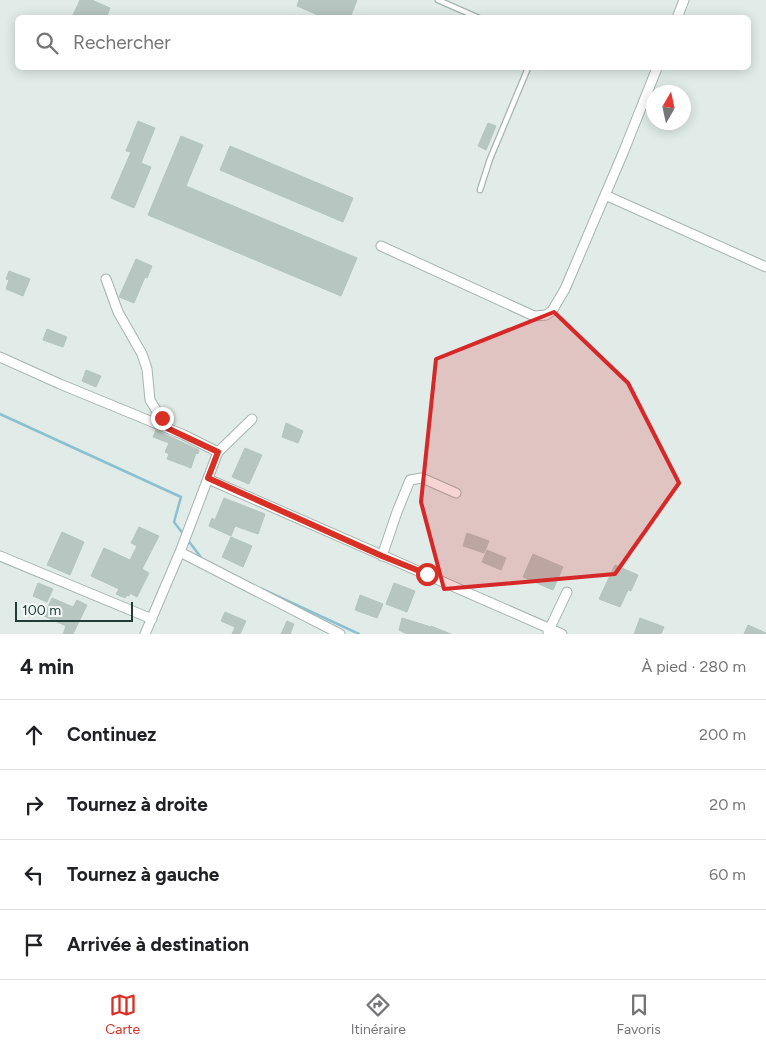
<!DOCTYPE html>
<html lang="fr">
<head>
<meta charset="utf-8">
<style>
	body { margin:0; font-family:Figtree,sans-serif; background:#f2f2f2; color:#202124 }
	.compass { position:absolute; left:646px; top:85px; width:45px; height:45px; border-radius:50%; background:#fff; box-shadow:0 2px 12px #0003; rotate:9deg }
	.scale { position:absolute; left:15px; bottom:12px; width:118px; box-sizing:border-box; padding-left:5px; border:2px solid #223c37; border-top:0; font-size:14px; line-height:18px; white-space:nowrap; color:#223c37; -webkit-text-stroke:4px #f2f8f6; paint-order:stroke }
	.stop { position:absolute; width:15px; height:15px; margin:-11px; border:4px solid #d93025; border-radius:50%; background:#fff }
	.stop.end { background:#d93025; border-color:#fff; box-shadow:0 1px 5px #0008 }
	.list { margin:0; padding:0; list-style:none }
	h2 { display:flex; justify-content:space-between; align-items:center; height:65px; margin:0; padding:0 20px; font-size:21px }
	h2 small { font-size:16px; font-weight:400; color:#757577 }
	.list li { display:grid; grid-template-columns:32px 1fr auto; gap:15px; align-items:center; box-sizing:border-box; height:70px; padding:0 20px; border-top:1px solid #e0e0e0 }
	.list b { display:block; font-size:19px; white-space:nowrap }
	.list em { font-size:16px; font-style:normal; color:#757577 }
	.icon { flex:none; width:28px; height:28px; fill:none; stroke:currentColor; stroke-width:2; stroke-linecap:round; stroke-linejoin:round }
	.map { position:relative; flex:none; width:766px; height:634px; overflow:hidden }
	.search { position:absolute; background:#fff; box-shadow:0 2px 12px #0003; left:15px; right:15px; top:15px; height:55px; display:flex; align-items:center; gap:12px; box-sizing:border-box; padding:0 18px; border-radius:8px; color:#757577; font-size:19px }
	.sheet { height:345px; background:#fff }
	nav { display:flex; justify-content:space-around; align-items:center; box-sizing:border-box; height:70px; border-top:1px solid #e0e0e0; background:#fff; font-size:14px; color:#757577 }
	nav a { display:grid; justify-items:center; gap:2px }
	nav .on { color:#d93025 }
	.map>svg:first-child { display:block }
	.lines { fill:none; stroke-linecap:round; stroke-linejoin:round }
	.stream { stroke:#8ac0d0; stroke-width:2.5 }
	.building { fill:#b7c6c1; stroke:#b4c5bf }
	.lane-casing { stroke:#a4b4af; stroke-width:7 }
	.street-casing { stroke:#a4b4af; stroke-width:11 }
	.lane { stroke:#fff; stroke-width:4.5 }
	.street { stroke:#fff; stroke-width:9 }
	.route { stroke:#d93025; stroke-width:6 }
	.marked { fill:#d62828; fill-opacity:0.2; stroke:#d62828; stroke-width:4; stroke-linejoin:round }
</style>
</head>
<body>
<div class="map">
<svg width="766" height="634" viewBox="0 0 766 634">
	<rect width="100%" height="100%" fill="#e1ece8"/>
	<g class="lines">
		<path class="stream" d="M0 414 181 497 174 522 184 535
			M187 539 203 560
			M262 589 359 634"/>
	</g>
	<path class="building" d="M80 0H92L110 8 106 18H79L73 15Z
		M299 0H357L350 18H325L297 6Z
		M138 121 155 128 141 163 151 167 134 208 111 198 131 152 126 151Z
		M488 123 496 126 486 150 478 146Z
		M181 136 203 145 186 186 357 258 341 296 148 215Z
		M230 146 353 198 343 222 220 170Z
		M136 259 152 266 147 278 145 277 134 303 119 297Z
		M9 271 30 279 23 296 6 289 9 280 6 279Z
		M47 329 67 337 63 347 43 340Z
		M86 370 101 376 96 387 82 381Z
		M286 423 303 431 298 443 282 437Z
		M156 430 199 450 198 454 196 453 191 468 167 459 169 454 165 452 169 443 153 437Z
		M245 448 262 455 249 484 232 477Z
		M224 498 265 514 258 534 235 526 231 536 209 526 212 518 215 520Z
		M139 527 159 536 142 569 149 573 137 597 130 593 129 596 127 595 125 598 116 594 119 589 91 576 104 548 130 560 137 546 131 543Z
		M62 532 84 542 70 575 47 565Z
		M467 533 489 541 484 553 463 546Z
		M231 537 252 546 243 567 222 557Z
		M487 550 506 558 501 570 482 562Z
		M533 554 563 567 553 590 523 577Z
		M615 565 638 575 631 591 628 590 620 607 599 599Z
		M38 583 53 589 47 602 33 596Z
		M394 583 415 591 407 612 386 604Z
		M360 595 383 604 377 618 355 610Z
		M52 598 73 607 77 600 87 605 73 634H63L66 626 44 616Z
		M225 612 246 621 240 634H232L235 627 221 621Z
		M402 618 431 627V626L451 634H407L399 630Z
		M640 618 664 627 661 634H634Z
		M287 621 294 624 290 634H281Z
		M748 625 766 633V634H744Z"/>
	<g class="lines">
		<defs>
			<path id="lane" d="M438 0 479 18
				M480 190 490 159 528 68"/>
			<path id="street" d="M677 18 684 0
				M605 195 766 267
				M381 246 534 316 546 315 552 311 565 289 623 153 657 68
				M106 279 118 312 142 354 147 369 150 400 167 428
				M0 357 60 384 184 435 218 452
				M208 479 562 634
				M180 552 340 634
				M0 556 152 619
				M382 556 397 512 410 480 422 478 456 493
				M548 632 567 592
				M145 634 180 552 218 452 252 419"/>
		</defs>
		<use href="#lane" class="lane-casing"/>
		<use href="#street" class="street-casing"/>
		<use href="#lane" class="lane"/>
		<use href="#street" class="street"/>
	</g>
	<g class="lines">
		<path class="route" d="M162 418 167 428 218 452 208 478 382 556 427 574"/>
	</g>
	<path class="marked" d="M554 312 628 383 679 483 615 574 444 589 421 502 436 359Z"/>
</svg>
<svg class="compass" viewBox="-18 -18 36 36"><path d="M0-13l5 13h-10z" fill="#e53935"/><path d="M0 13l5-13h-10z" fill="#757577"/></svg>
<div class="scale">100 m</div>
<div class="stop" style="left:427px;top:574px"></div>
<div class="stop end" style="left:162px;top:418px"></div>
<div class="search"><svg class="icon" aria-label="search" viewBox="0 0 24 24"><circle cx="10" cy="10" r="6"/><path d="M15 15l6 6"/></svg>Rechercher</div>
</div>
<section class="sheet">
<h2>4 min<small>À pied · 280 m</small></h2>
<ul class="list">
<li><svg class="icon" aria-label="ahead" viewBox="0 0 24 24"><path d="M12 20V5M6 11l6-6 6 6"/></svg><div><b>Continuez</b></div><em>200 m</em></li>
<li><svg class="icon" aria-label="right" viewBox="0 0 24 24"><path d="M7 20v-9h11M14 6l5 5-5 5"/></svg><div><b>Tournez à droite</b></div><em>20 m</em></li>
<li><svg class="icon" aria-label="left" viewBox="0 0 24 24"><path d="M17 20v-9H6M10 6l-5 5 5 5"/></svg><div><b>Tournez à gauche</b></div><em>60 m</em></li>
<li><svg class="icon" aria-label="arrive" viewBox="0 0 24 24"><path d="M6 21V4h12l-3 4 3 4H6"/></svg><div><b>Arrivée à destination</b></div></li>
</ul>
</section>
<nav>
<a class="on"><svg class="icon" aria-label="map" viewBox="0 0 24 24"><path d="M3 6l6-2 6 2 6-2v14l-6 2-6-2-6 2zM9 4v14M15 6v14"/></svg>Carte</a>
<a><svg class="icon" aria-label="directions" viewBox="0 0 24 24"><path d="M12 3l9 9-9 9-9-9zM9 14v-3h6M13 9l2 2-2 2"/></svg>Itinéraire</a>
<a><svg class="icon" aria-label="saved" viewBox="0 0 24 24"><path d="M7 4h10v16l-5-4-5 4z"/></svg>Favoris</a>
</nav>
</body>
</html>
